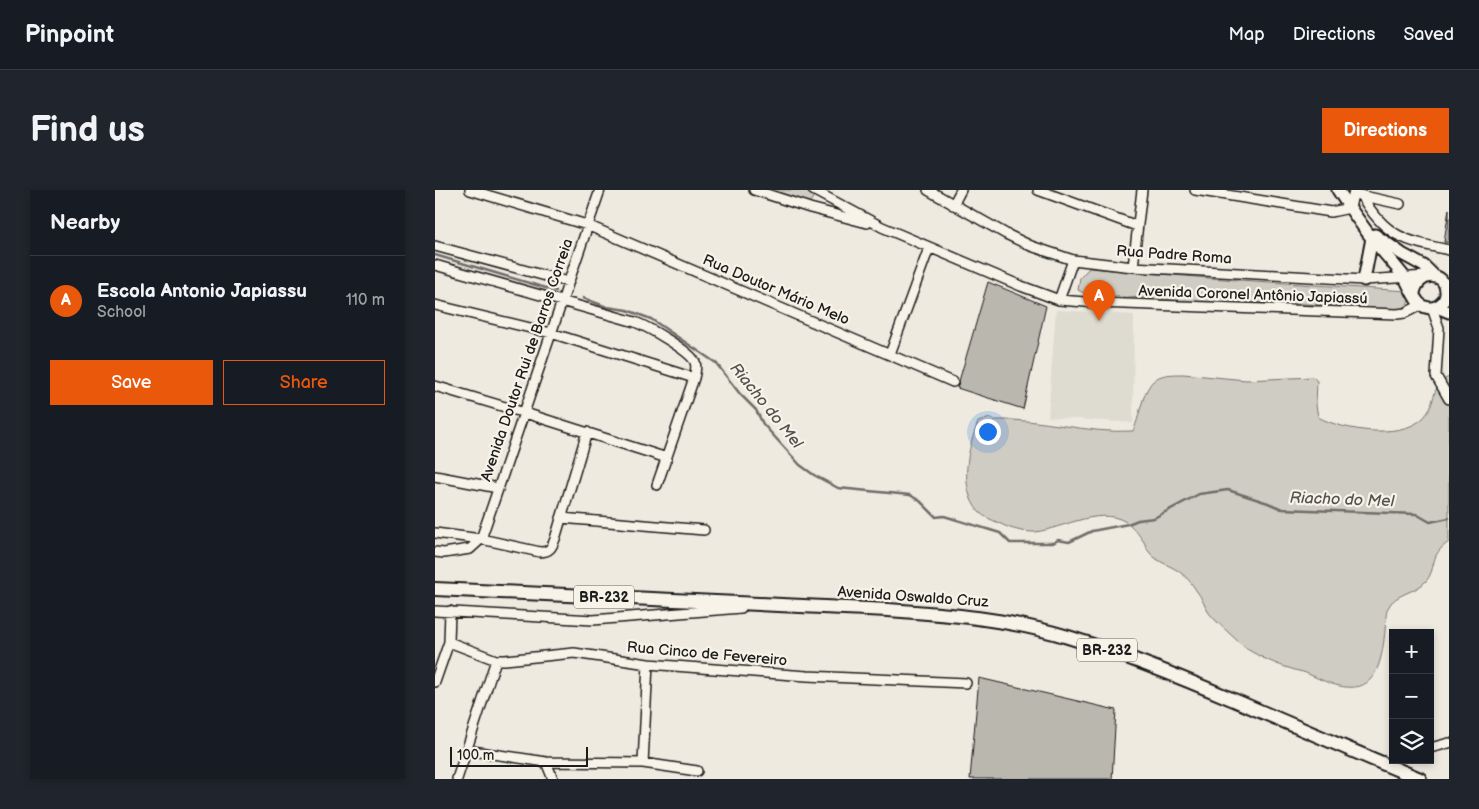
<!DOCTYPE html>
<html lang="en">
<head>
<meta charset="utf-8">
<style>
	body { margin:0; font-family:"Balsamiq Sans",sans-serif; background:#20242c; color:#f1f3f6 }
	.controls { position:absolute; right:15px; bottom:15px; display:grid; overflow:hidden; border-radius:0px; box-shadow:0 2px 8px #0003 }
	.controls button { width:45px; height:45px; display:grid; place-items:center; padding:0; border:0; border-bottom:1px solid #363941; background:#171b24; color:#f1f3f6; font:25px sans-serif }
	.scale { position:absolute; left:15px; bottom:12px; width:138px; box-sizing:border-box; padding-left:5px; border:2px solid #1c1c1c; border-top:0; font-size:14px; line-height:18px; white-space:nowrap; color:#1c1c1c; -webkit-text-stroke:4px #f7f3e8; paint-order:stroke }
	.you { position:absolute; left:552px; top:241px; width:18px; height:18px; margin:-12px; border:4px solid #fff; border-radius:50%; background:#1a73e8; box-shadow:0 0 0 8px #1a73e833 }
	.badge { display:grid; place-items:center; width:32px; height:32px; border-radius:50%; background:#ea580c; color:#fff; font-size:16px; font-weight:700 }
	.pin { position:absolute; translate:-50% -41px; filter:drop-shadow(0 1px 2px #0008) }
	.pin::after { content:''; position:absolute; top:26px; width:18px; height:15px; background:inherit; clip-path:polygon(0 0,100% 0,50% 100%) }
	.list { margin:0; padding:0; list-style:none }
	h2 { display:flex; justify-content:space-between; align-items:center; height:65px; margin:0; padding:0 20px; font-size:21px }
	h2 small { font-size:16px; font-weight:400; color:#9ea1a6 }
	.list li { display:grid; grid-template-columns:32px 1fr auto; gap:15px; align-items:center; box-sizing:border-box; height:90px; padding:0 20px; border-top:1px solid #363941 }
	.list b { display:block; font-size:19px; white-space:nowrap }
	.list p { margin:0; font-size:16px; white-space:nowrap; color:#9ea1a6 }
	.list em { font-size:16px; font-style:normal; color:#9ea1a6 }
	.actions { display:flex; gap:10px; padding:15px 20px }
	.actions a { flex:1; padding:11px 0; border:1px solid #ea580c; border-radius:0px; text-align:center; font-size:18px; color:#ea580c }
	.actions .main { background:#ea580c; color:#fff }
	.icon { flex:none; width:28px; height:28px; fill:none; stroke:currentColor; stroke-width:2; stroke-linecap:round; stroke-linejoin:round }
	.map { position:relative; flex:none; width:1014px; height:589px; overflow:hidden; border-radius:0px }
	header { display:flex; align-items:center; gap:30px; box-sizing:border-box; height:70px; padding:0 25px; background:#171b24; border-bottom:1px solid #363941 }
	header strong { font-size:24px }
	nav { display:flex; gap:28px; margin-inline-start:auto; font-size:18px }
	.intro { display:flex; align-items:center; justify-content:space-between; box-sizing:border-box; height:120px; padding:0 30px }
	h1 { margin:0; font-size:35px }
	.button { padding:12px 22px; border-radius:0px; background:#ea580c; color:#fff; font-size:18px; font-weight:700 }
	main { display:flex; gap:30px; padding:0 30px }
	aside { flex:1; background:#171b24; border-radius:0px; box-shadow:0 2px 8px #0003 }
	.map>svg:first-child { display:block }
	.built { fill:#dedbd1 }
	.green { fill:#cfccc3; stroke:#767470 }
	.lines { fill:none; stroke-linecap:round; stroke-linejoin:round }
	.stream { stroke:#6f6d69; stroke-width:2.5 }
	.building { fill:#bab7af; stroke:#1c1c1c }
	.minor-casing { stroke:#1c1c1c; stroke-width:12 }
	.major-casing { stroke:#1c1c1c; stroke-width:15 }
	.highway-casing { stroke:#1c1c1c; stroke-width:16 }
	.minor { stroke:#f7f3e8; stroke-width:9 }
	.major { stroke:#f7f3e8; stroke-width:11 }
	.highway { stroke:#f7f3e8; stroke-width:12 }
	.labels { text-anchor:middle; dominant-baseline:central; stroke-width:4.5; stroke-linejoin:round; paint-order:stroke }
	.shield { fill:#f7f3e8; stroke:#5e5c59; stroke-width:1 }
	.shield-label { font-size:14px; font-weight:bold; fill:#1c1c1c }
	.street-label { font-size:15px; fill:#1c1c1c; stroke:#f7f3e8 }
	.water-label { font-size:16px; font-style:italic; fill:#535250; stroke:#f7f3e8 }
</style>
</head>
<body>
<header>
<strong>Pinpoint</strong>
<nav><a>Map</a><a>Directions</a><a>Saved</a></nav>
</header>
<div class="intro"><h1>Find us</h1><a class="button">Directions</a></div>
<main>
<aside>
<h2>Nearby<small></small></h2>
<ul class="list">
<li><span class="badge">A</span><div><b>Escola Antonio Japiassu</b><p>School</p></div><em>110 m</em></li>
</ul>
<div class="actions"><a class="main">Save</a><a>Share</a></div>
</aside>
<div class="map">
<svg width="1014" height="589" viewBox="0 0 1014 589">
	<rect width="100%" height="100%" fill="#eeeae0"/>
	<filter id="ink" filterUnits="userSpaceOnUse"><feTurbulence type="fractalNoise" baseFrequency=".02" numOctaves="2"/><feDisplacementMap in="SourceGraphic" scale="10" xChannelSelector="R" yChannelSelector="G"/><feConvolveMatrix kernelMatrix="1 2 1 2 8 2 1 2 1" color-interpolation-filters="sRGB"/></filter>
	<g filter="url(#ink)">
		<path class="built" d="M621 120 699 125 698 233 613 227Z"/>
		<path class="green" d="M332 0H370L375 2 378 8 374 13Z
			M654 78 773 88 972 101 974 110 971 118 959 120 839 112 792 114 651 104 643 100 645 88Z
			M748 184 811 190 878 187 882 191 881 215 883 227C908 241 975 252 993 222 1001 208 997 194 1014 187V352C994 365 1002 376 992 390 982 403 959 403 953 418 950 425 951 433 950 441 948 459 945 490 925 496 907 501 887 490 871 483 866 481 861 481 857 479 842 475 825 467 812 459 805 454 801 449 795 444 788 437 780 431 774 423 769 416 767 407 761 400 757 394 752 387 746 383 736 375 723 373 715 363 712 360 711 356 709 352 706 347 700 340 695 335 670 313 627 339 600 342 587 342 575 339 564 333 557 330 549 327 544 322 523 298 533 258 543 232L555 228 560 230C607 228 652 244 698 241 706 225 707 195 724 187 731 184 741 184 748 184Z"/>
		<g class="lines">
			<path class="stream" d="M0 65 121 101
				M148 108 172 117 192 120 216 129 281 173 305 204 321 220 328 234 365 275 379 285 403 298 475 305 485 311 501 327 509 326 565 343 575 353H618L623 350 634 352 657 341 693 334 703 330 719 328 764 304 793 300 833 313 847 319 981 324 995 332 1014 328"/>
		</g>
		<path class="building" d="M1014 19V52H1009Z
			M553 92 611 116 588 219 522 198Z
			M544 488 681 520 677 589H535Z"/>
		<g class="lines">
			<defs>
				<path id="minor" d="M35 0 152 35 518 192
					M319 0 375 18 432 33
					M378 0 447 37 586 96 624 110 663 113 962 124 970 123 986 115
					M493 0 571 44 596 56 638 70 698 77 929 90 992 86
					M603 0 702 36
					M760 0 896 22 915 18 919 0
					M924 5 965 14
					M926 5C950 47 970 51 1014 60
					M518 15 526 0
					M0 56 133 92
					M0 75 200 132C213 137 255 161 260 172 262 177 260 184 259 188L222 295
					M698 77 707 0
					M624 110 638 70
					M0 115 116 143 259 188
					M997 118 1004 138 1001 186 1014 209
					M455 164 494 58
					M0 196 90 223 232 268
					M0 286 63 298
					M126 328 269 340
					M0 343 46 349 105 362C115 362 117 357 120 349L152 242
					M0 362 9 363 35 359 46 349 165 0
					M0 421 158 430 306 418
					M14 452 61 470H70L139 463 213 474 372 486 531 493
					M0 492 14 452 15 421
					M995 558 1014 553
					M31 560 111 572 208 573 262 581
					M111 572 118 589
					M208 573 213 474
					M22 589 61 470"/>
				<path id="major" d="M903 0C914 17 926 34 938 50 949 63 960 75 970 88 974 95 980 110 985 114 996 123 1012 115 1011 101 1010 81 983 81 979 103
					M940 45 967 64 989 76 1000 87
					M929 90 937 48
					M1002 117 1014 122"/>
				<path id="highway" d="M0 399 453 420C514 424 574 429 633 447 692 465 750 489 806 513 866 539 925 564 985 589"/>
			</defs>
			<use href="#minor" class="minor-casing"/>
			<use href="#major" class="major-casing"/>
			<use href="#highway" class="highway-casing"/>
			<use href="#minor" class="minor"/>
			<use href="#major" class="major"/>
			<use href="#highway" class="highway"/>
		</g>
	</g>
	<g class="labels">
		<g class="shield">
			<rect x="139" y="395.5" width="60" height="23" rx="4"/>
			<rect x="642" y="448.5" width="60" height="23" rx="4"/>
		</g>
		<g class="shield-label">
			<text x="169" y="407">BR-232</text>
			<text x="672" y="460">BR-232</text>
		</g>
		<g class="street-label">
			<text transform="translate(739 65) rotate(4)">Rua Padre Roma</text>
			<text transform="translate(341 100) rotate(23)">Rua Doutor Mário Melo</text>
			<text transform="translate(818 105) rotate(2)">Avenida Coronel Antônio Japiassú</text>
			<text transform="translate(92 170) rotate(-71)">Avenida Doutor Rui de Barros Correia</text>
			<text transform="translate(478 407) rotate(4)">Avenida Oswaldo Cruz</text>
			<text transform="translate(272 464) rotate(5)">Rua Cinco de Fevereiro</text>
		</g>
		<g class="water-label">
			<text transform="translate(331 216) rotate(51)">Riacho do Mel</text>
			<text transform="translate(907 310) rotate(2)">Riacho do Mel</text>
		</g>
	</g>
</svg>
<div class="controls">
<button>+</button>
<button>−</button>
<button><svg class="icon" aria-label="layers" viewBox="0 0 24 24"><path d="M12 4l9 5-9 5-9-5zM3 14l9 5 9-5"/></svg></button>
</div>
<div class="scale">100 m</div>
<div class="you"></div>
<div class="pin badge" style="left:664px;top:131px">A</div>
</div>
</main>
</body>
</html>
